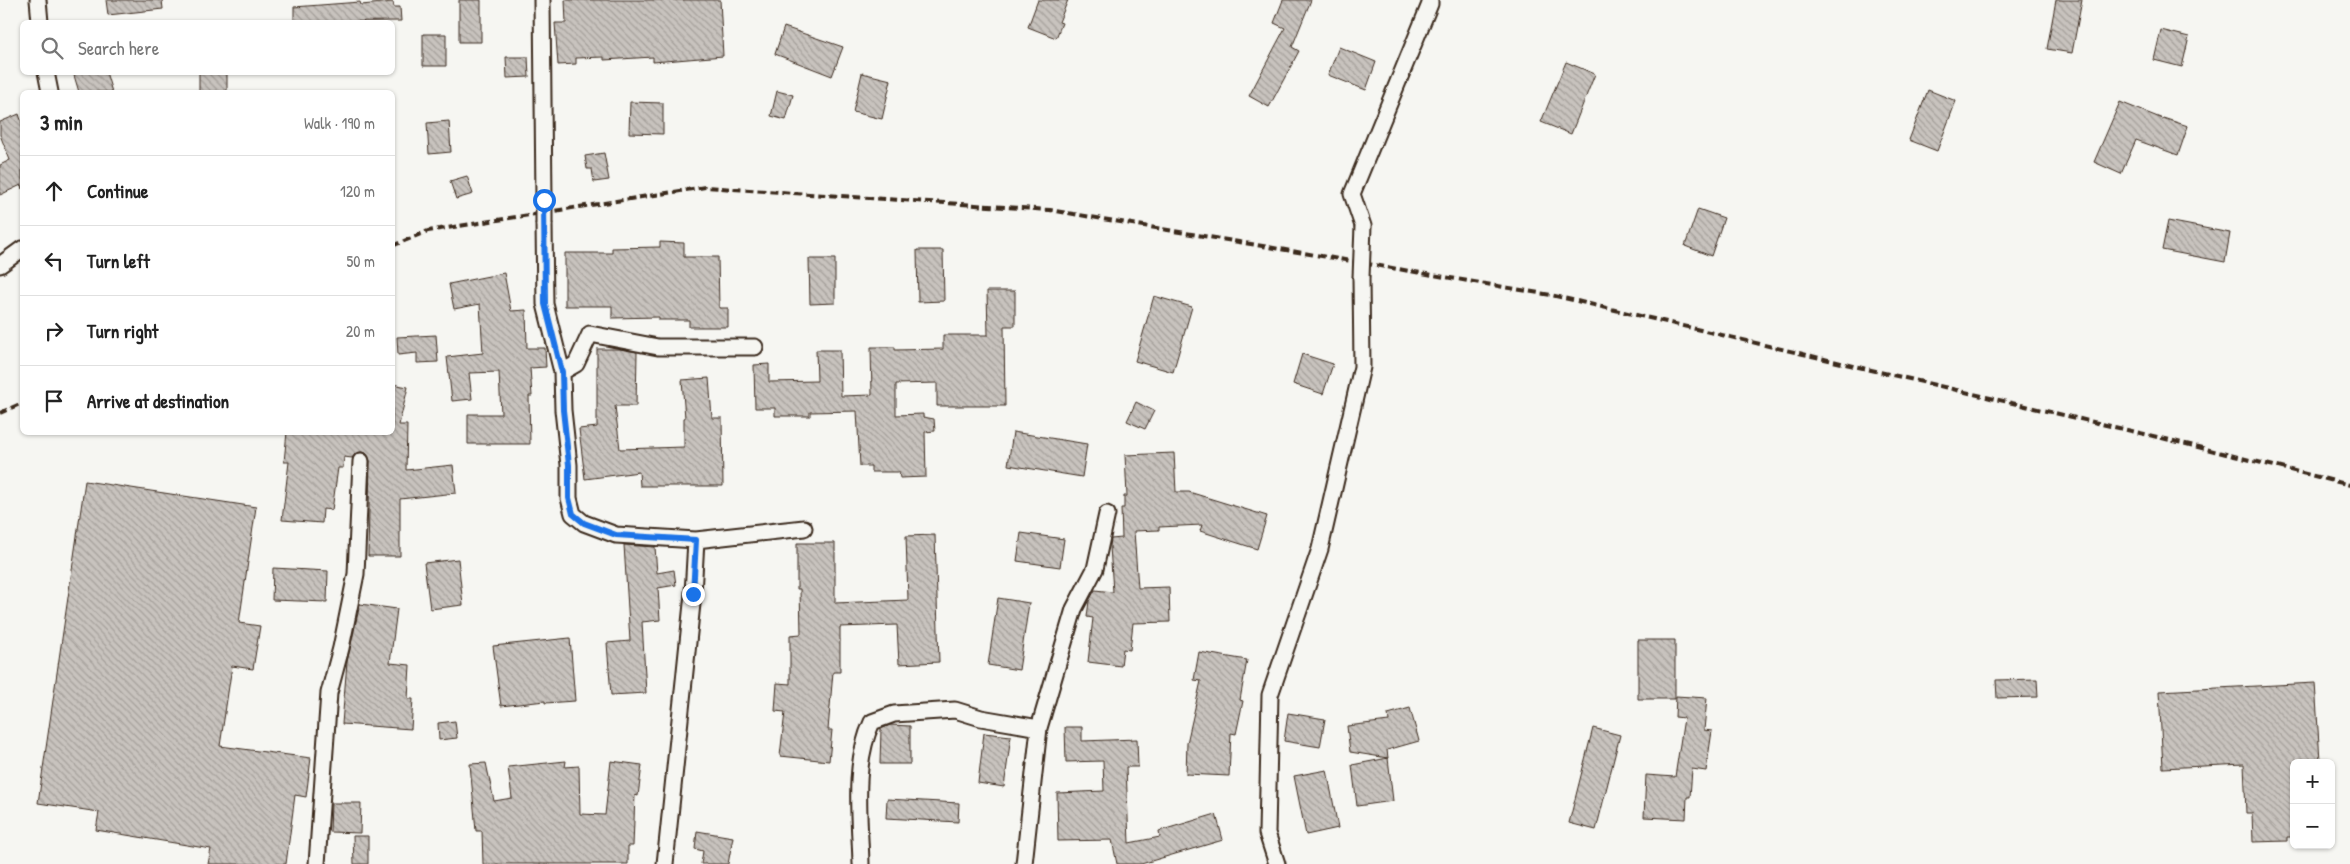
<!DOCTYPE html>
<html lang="en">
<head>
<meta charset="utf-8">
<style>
	body { margin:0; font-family:"Patrick Hand",sans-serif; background:#f6f6f6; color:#222 }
	.controls { position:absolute; right:15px; bottom:15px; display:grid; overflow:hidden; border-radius:8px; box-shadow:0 1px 4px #0004 }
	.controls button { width:45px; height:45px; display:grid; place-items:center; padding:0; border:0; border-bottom:1px solid #e0e0e0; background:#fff; color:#222; font:25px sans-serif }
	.stop { position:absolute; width:15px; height:15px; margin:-11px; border:4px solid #1a73e8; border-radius:50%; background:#fff }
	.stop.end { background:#1a73e8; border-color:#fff; box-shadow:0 1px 5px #0008 }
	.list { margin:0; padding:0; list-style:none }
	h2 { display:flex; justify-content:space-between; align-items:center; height:65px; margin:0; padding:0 20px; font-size:21px }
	h2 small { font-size:16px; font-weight:400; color:#767676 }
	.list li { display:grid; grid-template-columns:32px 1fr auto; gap:15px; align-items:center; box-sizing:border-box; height:70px; padding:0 20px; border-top:1px solid #e0e0e0 }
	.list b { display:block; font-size:19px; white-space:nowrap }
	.list em { font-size:16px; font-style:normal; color:#767676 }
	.icon { flex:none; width:28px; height:28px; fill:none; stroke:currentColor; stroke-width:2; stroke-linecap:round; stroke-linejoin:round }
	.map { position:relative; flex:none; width:2350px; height:864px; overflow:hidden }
	.search { position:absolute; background:#fff; box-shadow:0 1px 4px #0004; left:20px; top:20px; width:375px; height:55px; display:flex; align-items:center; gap:12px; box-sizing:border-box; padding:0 18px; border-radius:8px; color:#767676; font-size:19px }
	.panel { position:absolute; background:#fff; box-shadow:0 1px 4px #0004; left:20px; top:90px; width:375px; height:345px; border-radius:8px }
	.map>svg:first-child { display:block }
	.building { fill:url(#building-back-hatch); stroke:#3b2a1e }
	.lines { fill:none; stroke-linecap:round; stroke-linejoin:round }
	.street-casing { stroke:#3b2a1e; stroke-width:19 }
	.street { stroke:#f6f6f2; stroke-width:15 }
	.rail { stroke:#3b2a1e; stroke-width:4; stroke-dasharray:8 4; stroke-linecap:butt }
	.street-bridge-casing { stroke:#3b2a1e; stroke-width:19; stroke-linecap:butt }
	.street-bridge { stroke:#f6f6f2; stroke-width:15 }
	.route { stroke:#1a73e8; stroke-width:6 }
</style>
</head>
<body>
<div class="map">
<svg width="2350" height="864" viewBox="0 0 2350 864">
	<defs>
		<pattern id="building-back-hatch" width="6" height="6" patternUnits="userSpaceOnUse" patternTransform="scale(1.25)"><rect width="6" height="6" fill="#c8c3be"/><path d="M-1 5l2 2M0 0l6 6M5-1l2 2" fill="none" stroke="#a49f9a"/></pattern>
	</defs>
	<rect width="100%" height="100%" fill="#f6f6f2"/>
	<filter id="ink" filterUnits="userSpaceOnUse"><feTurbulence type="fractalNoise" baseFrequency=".02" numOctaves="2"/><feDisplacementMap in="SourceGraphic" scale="10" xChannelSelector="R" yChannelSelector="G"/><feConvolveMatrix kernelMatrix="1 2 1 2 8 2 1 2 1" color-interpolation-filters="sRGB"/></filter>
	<g filter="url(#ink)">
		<path class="building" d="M106 0H162L163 9 108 15Z
			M459 0H481V42H459Z
			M565 0H720L723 56 653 62V57L604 60V57L576 58V64L558 65 555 23H566Z
			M1038 0H1068L1059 22 1062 23 1056 38 1028 27Z
			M1283 0H1311L1292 47 1299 51 1269 107 1249 96 1285 28 1274 23Z
			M2056 0H2082L2072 53 2047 49Z
			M360 2 361 5 393 2 394 7H400L401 21 294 22V7Z
			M784 27 843 47 832 76 775 54Z
			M2161 30 2189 37 2182 67 2154 60Z
			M423 34H446V66H423Z
			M1339 47 1376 62 1366 90 1328 75Z
			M506 57H528L529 77 507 78Z
			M1566 62 1595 74 1571 134 1541 122Z
			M73 72H106L112 92H79Z
			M199 72H227V92H199Z
			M862 73 891 80 882 119 853 112Z
			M1928 90 1956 101 1937 151 1909 140Z
			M777 91 793 95 786 120 771 116Z
			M630 102 663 103V134L629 133Z
			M2120 102 2163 119V118L2188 126 2178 155 2136 140 2121 174 2094 162Z
			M19 114 22 123V189L21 185 0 195V165L10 160 0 135V122Z
			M449 121 451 152 429 154 427 123Z
			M604 153 609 180 594 182 592 169H587L585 156Z
			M467 176 473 194 456 199 450 181Z
			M1698 209 1724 218 1711 256 1685 246Z
			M2168 221 2230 233 2225 262 2162 250Z
			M660 242 684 243V257H718L719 308H728V327H689V320H659V317L612 318V306H565V253H612V248L660 247Z
			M917 250H943L944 301 918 302Z
			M809 259H835V303L810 304Z
			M504 273 511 311 526 310 527 348H545L546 367 530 368 532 396H529L530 444H468V414H501L499 372 469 373 472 399 452 401 447 357 483 353 480 304 454 309 449 284Z
			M987 291H1015V326H1004L1005 406H937V383L896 384V415L923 414V417L934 419 935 431 925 432 926 477 900 478 899 472H871V466H860L857 411 810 412V416H775V408H755L754 365 769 364V382L817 381 816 350H840L841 396 872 395 871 347H895V350L943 349V335H988Z
			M1154 296 1192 307 1173 372 1135 361Z
			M436 335 438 362 417 363V353L398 355 397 337Z
			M597 349H620L637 352 636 406H615L620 449 684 447V418H685L682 380 709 378 712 418H722L723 486H640L639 472 585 479 579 429 597 427Z
			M1302 354 1333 364 1323 394 1293 384Z
			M392 384 408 387 399 425H407L406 470 453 465 456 493 400 499V556H368L370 461 366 453 361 452 356 453 352 458 344 457 343 468H338L332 510 323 509 322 523 282 520 289 462H284L287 432H392Z
			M1136 402 1154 411 1145 429 1127 421Z
			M1013 432 1087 444 1082 477 1008 465Z
			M1174 453 1176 492H1189L1267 516 1257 549 1200 531 1202 525 1159 527V530L1134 531 1138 588 1169 587 1170 622 1133 623 1130 650 1123 649 1121 666 1088 662 1093 618 1087 617 1089 601 1095 590 1113 592 1110 546 1111 539 1122 538 1121 508H1124V496H1127L1125 455Z
			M85 481 256 507 239 623 260 626 253 669 232 666 220 746 311 758 306 797 295 795 286 864H208L211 849 96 830 99 812 38 803Z
			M1021 533 1064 539 1060 567 1017 561Z
			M935 535 939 662 899 664 897 625 840 627V672H833L828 730H832L829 761 780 756 785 712 775 711 777 683 790 684V635L801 634 800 589H797V543H835V603L908 600 906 536Z
			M624 545 655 547 657 573 674 570 676 585 658 588 660 620 642 622 646 693 611 695 607 643 630 641Z
			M458 559 463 605 430 609 424 563Z
			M273 568 328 571 327 602 272 600Z
			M998 598 1029 603 1019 670 988 665Z
			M360 604 397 609 390 663 410 665 408 699H413L411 729 342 724 347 662Z
			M570 638 575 701 545 703V701L501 706 493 646Z
			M1638 640H1675V699H1638Z
			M1199 652 1247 660 1240 700 1243 701 1236 734 1231 733 1229 776 1186 774 1187 743 1201 681 1194 680Z
			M2037 679 2038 697 1997 698 1996 680Z
			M2315 683 2320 760 2294 762V837H2287V841L2253 842 2252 813H2246L2244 764 2163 768 2159 691Z
			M1676 696 1707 698 1704 730 1712 731 1706 771 1692 769 1690 797H1687L1686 819 1644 817 1646 775 1675 777 1684 718 1675 717Z
			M1410 708 1419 741 1387 750 1388 758 1350 752 1347 726 1389 721 1388 714Z
			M1288 713 1325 719 1320 747 1284 741Z
			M455 721 457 738 439 740 438 723Z
			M890 725 910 726V764H880L881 729Z
			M1065 727H1082V741L1137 739 1138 767H1126L1129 843 1160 837 1159 831 1216 814 1223 840 1141 864H1117L1112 840 1058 841 1057 793 1104 791 1103 761 1066 762Z
			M1593 728 1620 735 1596 830 1569 823Z
			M984 733 1011 736 1004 787 978 783Z
			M1388 758 1393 801 1357 806 1352 765Z
			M566 761 565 767 579 766 580 814 605 815 611 761 642 765 638 796 635 795 633 846H628V864H483L482 831H476L470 764 486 763 494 801 512 798 508 767Z
			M1327 770 1338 828 1306 835 1294 776Z
			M887 799 959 803 958 822 886 818Z
			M331 803H361L360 833 330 832Z
			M697 831 733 837 728 864H701L703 851 695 849Z
			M353 836H368V864H354Z"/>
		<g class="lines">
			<defs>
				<path id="street" d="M38 0 40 22
					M542 0 544 200
					M46 72 50 92
					M544 224 545 304 562 372
					M1363 226 1352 194 1430 4V0
					M0 265 22 249
					M755 347H658L590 334 576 364 562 372 563 410 569 465V498L573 514 584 523 616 535 696 540 804 528
					M317 864 329 693 341 648 356 574 361 461
					M665 864 693 594 696 540
					M861 864C860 818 852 765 872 722L894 714 955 710 981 718 1039 728
					M1024 864 1039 728 1074 609 1095 569 1107 514
					M1277 864 1267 833 1270 695 1320 549 1362 367 1361 278"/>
			</defs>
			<use href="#street" class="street-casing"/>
			<use href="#street" class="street"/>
			<path class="rail" d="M392 246 428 231 705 187 1050 210 1551 295 2170 440 2350 485
				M0 413 22 403"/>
			<defs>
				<path id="street-bridge" d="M544 200V224
					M1361 278 1363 226"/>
			</defs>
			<use href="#street-bridge" class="street-bridge-casing"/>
			<use href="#street-bridge" class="street-bridge"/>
		</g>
	</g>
	<g class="lines" filter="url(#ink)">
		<path class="route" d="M544 200 545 304 562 372 563 410 569 465V498L573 514 584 523 616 535 696 540 693 594"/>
	</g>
</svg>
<div class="controls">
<button>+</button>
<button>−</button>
</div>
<div class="stop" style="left:544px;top:200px"></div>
<div class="stop end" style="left:693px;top:594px"></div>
<div class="search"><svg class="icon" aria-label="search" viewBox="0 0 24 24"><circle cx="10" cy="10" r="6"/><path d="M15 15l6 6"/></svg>Search here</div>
<section class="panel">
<h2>3 min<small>Walk · 190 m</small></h2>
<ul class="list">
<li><svg class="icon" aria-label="ahead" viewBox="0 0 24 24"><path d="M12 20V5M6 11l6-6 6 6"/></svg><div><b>Continue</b></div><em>120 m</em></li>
<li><svg class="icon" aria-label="left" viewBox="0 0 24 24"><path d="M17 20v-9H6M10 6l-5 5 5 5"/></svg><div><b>Turn left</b></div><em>50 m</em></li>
<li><svg class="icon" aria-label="right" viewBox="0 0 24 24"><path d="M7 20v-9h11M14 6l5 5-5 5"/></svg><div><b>Turn right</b></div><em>20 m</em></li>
<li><svg class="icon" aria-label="arrive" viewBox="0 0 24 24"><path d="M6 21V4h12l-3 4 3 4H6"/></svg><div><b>Arrive at destination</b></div></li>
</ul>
</section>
</div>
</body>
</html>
